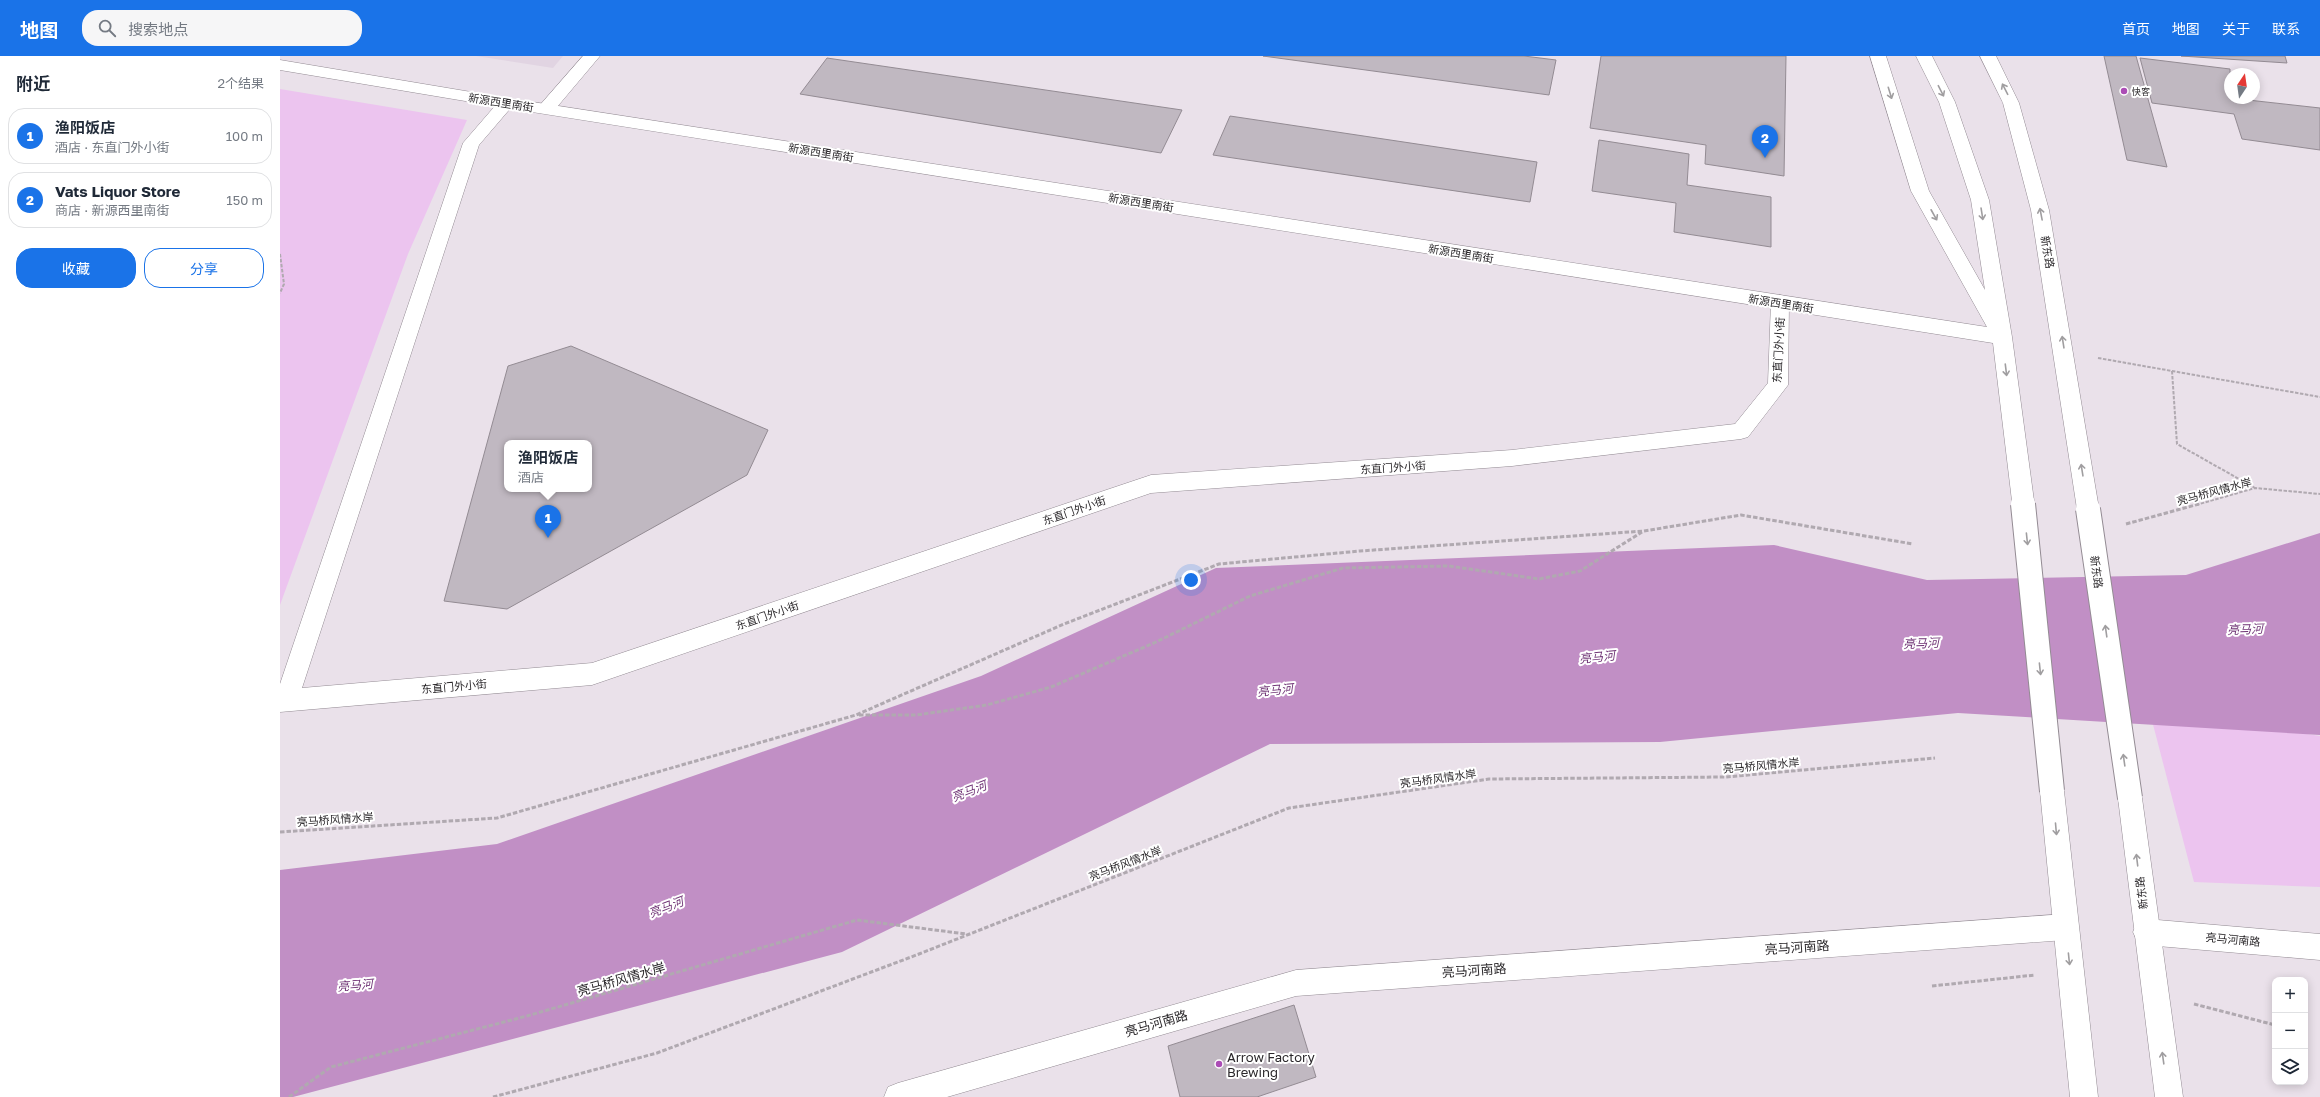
<!DOCTYPE html>
<html lang="zh">
<head>
<meta charset="utf-8">
<style>
	body { margin:0; font-family:"Golos Text","Noto Sans SC",sans-serif; background:#f6f6f7; color:#1f2937 }
	.controls { position:absolute; right:12px; bottom:12px; display:grid; overflow:hidden; border-radius:8px; box-shadow:0 2px 10px #0003 }
	.controls button { width:36px; height:36px; display:grid; place-items:center; padding:0; border:0; border-bottom:1px solid #e0e1e3; background:#fff; color:#1f2937; font:20px sans-serif }
	.compass { position:absolute; left:1944px; top:12px; width:36px; height:36px; border-radius:50%; background:#fff; box-shadow:0 2px 10px #0003; rotate:13deg }
	.you { position:absolute; left:911px; top:524px; width:14px; height:14px; margin:-10px; border:3px solid #fff; border-radius:50%; background:#1a73e8; box-shadow:0 0 0 6px #1a73e833 }
	.badge { display:grid; place-items:center; width:26px; height:26px; border-radius:50%; background:#1a73e8; color:#fff; font-size:13px; font-weight:700 }
	.pin { position:absolute; translate:-50% -33px; filter:drop-shadow(0 1px 2px #0008) }
	.pin::after { content:''; position:absolute; top:21px; width:14px; height:12px; background:inherit; clip-path:polygon(0 0,100% 0,50% 100%) }
	.popup { position:absolute; left:224px; top:384px; width:88px; height:52px; box-sizing:border-box; display:grid; place-content:center; border-radius:8px; background:#fff; filter:drop-shadow(0 1px 3px #0005); font-size:13px; white-space:nowrap; color:#747a83 }
	.popup b { font-size:15px; color:#1f2937 }
	.popup::after { content:''; position:absolute; left:50%; top:100%; margin-left:-8px; border:8px solid transparent; border-top-color:#fff }
	.list { margin:0; padding:0; list-style:none }
	h2 { display:flex; justify-content:space-between; align-items:center; height:52px; margin:0; padding:0 16px; font-size:17px }
	h2 small { font-size:13px; font-weight:400; color:#747a83 }
	.list li { display:grid; grid-template-columns:26px 1fr auto; gap:12px; align-items:center; box-sizing:border-box; height:56px; margin:0 8px 8px; padding:0 8px; border:1px solid #e0e1e3; border-radius:16px }
	.list b { display:block; font-size:15px; white-space:nowrap }
	.list p { margin:0; font-size:13px; white-space:nowrap; color:#747a83 }
	.list em { font-size:13px; font-style:normal; color:#747a83 }
	.actions { display:flex; gap:8px; padding:12px 16px }
	.actions a { flex:1; padding:9px 0; border:1px solid #1a73e8; border-radius:16px; text-align:center; font-size:14px; color:#1a73e8 }
	.actions .main { background:#1a73e8; color:#fff }
	.icon { flex:none; width:22px; height:22px; fill:none; stroke:currentColor; stroke-width:2; stroke-linecap:round; stroke-linejoin:round }
	.map { position:relative; flex:none; width:2040px; height:1041px; overflow:hidden }
	header { display:flex; align-items:center; gap:24px; box-sizing:border-box; height:56px; padding:0 20px; background:#1a73e8; color:#fff }
	header strong { font-size:19px }
	nav { display:flex; gap:22px; margin-inline-start:auto; font-size:14px }
	.search { width:280px; height:36px; background:#f6f6f7; display:flex; align-items:center; gap:10px; box-sizing:border-box; padding:0 14px; border-radius:16px; color:#747a83; font-size:15px }
	main { display:flex }
	aside { flex:1; background:#fff }
	.map>svg:first-child { display:block }
	.built { fill:#e1d4e2 }
	.green { fill:#ecc4ef }
	.water { fill:#c18fc5 }
	.building { fill:#c0b8c1; stroke:#938b93; fill-rule:evenodd }
	.lines { fill:none; stroke-linecap:round; stroke-linejoin:round }
	.street-casing { stroke:#938b93; stroke-width:1 }
	.secondary-casing { stroke:#938b93; stroke-width:1 }
	.path-far1 { stroke:#b0a9b0; stroke-width:2; stroke-dasharray:3.5 1.5; stroke-linecap:butt }
	.path { stroke:#b0a9b0; stroke-width:3; stroke-dasharray:4.5 2; stroke-linecap:butt }
	.street { fill:#fff; fill-rule:evenodd }
	.secondary { fill:#fff; fill-rule:evenodd }
	.secondary-bridge-far1-casing { stroke:#938b93; stroke-width:20; stroke-linecap:butt }
	.secondary-bridge-casing { stroke:#938b93; stroke-width:26; stroke-linecap:butt }
	.secondary-bridge-far1 { stroke:#fff; stroke-width:18 }
	.secondary-bridge { stroke:#fff; stroke-width:24 }
	.oneway { stroke:#a09ea0 }
	.poi-dot { fill:#ab4cb5; stroke:#fff; stroke-width:1.5 }
	.labels { text-anchor:middle; dominant-baseline:central; stroke-width:4; stroke-linejoin:round; paint-order:stroke }
	.far-poi-label { font-size:9px; fill:#2b282b; stroke:#fff; text-anchor:start }
	.street-label { font-size:11px; fill:#2b282b; stroke:#fff }
	.water-label { font-size:12px; font-style:italic; fill:#6d3173; stroke:#fff }
	.near-street-label { font-size:13px; fill:#2b282b; stroke:#fff }
	.near-poi-label { font-size:13px; fill:#2b282b; stroke:#fff; text-anchor:start }
</style>
</head>
<body>
<header>
<strong>地图</strong>
<div class="search"><svg class="icon" aria-label="search" viewBox="0 0 24 24"><circle cx="10" cy="10" r="6"/><path d="M15 15l6 6"/></svg>搜索地点</div>
<nav><a>首页</a><a>地图</a><a>关于</a><a>联系</a></nav>
</header>
<main>
<aside>
<h2>附近<small>2个结果</small></h2>
<ul class="list">
<li><span class="badge">1</span><div><b>渔阳饭店</b><p>酒店 · 东直门外小街</p></div><em>100 m</em></li>
<li><span class="badge">2</span><div><b>Vats Liquor Store</b><p>商店 · 新源西里南街</p></div><em>150 m</em></li>
</ul>
<div class="actions"><a class="main">收藏</a><a>分享</a></div>
</aside>
<div class="map">
<svg width="2040" height="1041" viewBox="0 0 2040 1041">
	<rect width="100%" height="100%" fill="#eae1ea"/>
	<path class="built" d="M196 0H283L273 12Z"/>
	<path class="green" d="M0 33 187 64 128 198 0 549Z
		M1869 653 2040 680V831L1914 826Z"/>
	<path class="water" d="M2040 477V679L1678 657 1380 686 990 688 562 896 13 1041H0V814L217 788 701 620 936 512 1494 489 1647 524 1906 519Z"/>
	<path class="building" d="M983 0H1244L1276 4 1269 39Z
		M1321 0H1506L1504 120 1425 108 1426 89 1310 72Z
		M1824 0H1856L1887 111 1847 104Z
		M1901 0H2005L2007 7Z
		M547 2 902 54 881 97 520 38Z
		M1860 2 1950 13V42L2040 52V94L1962 83 1954 58 1872 47Z
		M950 60 1257 106 1250 146 933 99Z
		M1319 84 1409 98 1407 129 1491 141V191L1394 176 1396 147 1312 135Z
		M291 290 488 374 467 419 227 553 164 545 228 310ZM227 387H309V433H227Z
		M1014 949 1036 1021 977 1041H900L888 990Z"/>
	<g class="lines">
		<defs>
			<path id="street" d="M303 0H320L272 57H260L258 53 260 49Z
				M227 42 233 43 235 47 199 89 22 632 312 607 871 419 1232 394 1455 368 1488 327 1491 246 1493 241 1500 239 1507 241 1509 246 1508 329 1468 381 1461 383 1232 410 871 437 312 629 0 656V628L183 87 221 43Z
				M1785 858 1794 862 1798 871 1794 880 1785 884 1016 940 667 1041H604L608 1031 618 1027 1016 914Z
				M1866 863 2040 878V904L1866 889 1857 885 1853 876 1857 867Z"/>
			<path id="secondary" d="M1590 0H1606L1649 135 1705 234 1691 144 1659 46 1636 0H1652L1675 46 1709 144 1732 281 1754 445 1750 451 1743 454 1736 451 1732 445 1713 287 227 52 0 14V4L227 42 1707 271 1631 135Z
				M1700 0H1716L1739 47 1769 154 1819 453 1816 459 1808 462 1800 459 1797 453 1751 154 1723 47Z
				M1772 723 1781 727 1784 735 1818 1041H1790L1760 735 1763 727Z
				M1850 730 1859 734 1862 742 1903 1041H1875L1838 742 1841 734Z"/>
		</defs>
		<use href="#street" class="street-casing"/>
		<use href="#secondary" class="secondary-casing"/>
		<path class="path-far1" d="M0 198 4 228 0 237
			M1818 302 2040 341
			M1892 315 1897 388 1975 432
			M1916 449 1975 432 2040 438"/>
		<path class="path" d="M1846 468 1919 448
			M579 659H636L707 649 771 631 874 587 970 540 1063 512 1169 510 1259 523 1300 515 1362 476
			M0 776 217 762 576 659 784 568 939 508 1080 495 1364 475 1461 459 1633 488
			M1652 930 1755 919
			M1914 948 1995 969
			M9 1041 51 1011 247 960 577 864 686 878
			M213 1041 377 997 639 898 1009 752 1209 723 1446 721 1655 702"/>
		<use href="#street" class="street"/>
		<use href="#secondary" class="secondary"/>
		<defs>
			<path id="secondary-bridge-far1" d="M1743 445V449"/>
			<path id="secondary-bridge" d="M1743 448 1772 735
				M1808 453 1850 742"/>
		</defs>
		<use href="#secondary-bridge-far1" class="secondary-bridge-far1-casing"/>
		<use href="#secondary-bridge" class="secondary-bridge-casing"/>
		<use href="#secondary-bridge-far1" class="secondary-bridge-far1"/>
		<use href="#secondary-bridge" class="secondary-bridge"/>
	</g>
	<defs><path id="oneway-shaft" d="M-6 0H5M1.5-3L5.5 0L1.5 3" fill="none" stroke-width="1.6" stroke-linecap="round" stroke-linejoin="round"/></defs>
	<g class="oneway">
		<use href="#oneway-shaft" transform="translate(1725 33) rotate(-117)"/>
		<use href="#oneway-shaft" transform="translate(1661 35) rotate(63)"/>
		<use href="#oneway-shaft" transform="translate(1610 37) rotate(73)"/>
		<use href="#oneway-shaft" transform="translate(1702 158) rotate(81)"/>
		<use href="#oneway-shaft" transform="translate(1761 158) rotate(-101)"/>
		<use href="#oneway-shaft" transform="translate(1654 159) rotate(61)"/>
		<use href="#oneway-shaft" transform="translate(1783 286) rotate(-99)"/>
		<use href="#oneway-shaft" transform="translate(1726 314) rotate(83)"/>
		<use href="#oneway-shaft" transform="translate(1802 414) rotate(-99)"/>
		<use href="#oneway-shaft" transform="translate(1747 483) rotate(84)"/>
		<use href="#oneway-shaft" transform="translate(1826 575) rotate(-98)"/>
		<use href="#oneway-shaft" transform="translate(1760 613) rotate(84)"/>
		<use href="#oneway-shaft" transform="translate(1844 704) rotate(-98)"/>
		<use href="#oneway-shaft" transform="translate(1776 773) rotate(85)"/>
		<use href="#oneway-shaft" transform="translate(1857 804) rotate(-97)"/>
		<use href="#oneway-shaft" transform="translate(1789 903) rotate(84)"/>
		<use href="#oneway-shaft" transform="translate(1883 1002) rotate(-98)"/>
	</g>
	<g class="poi-dot">
		<circle cx="1844" cy="35" r="4"/>
		<circle cx="939" cy="1008" r="4"/>
	</g>
	<g class="labels">
		<g class="far-poi-label">
			<text x="1852" y="35">快客</text>
		</g>
		<g class="street-label">
			<text transform="translate(221 46) rotate(9)">新源西里南街</text>
			<text transform="translate(541 96) rotate(9)">新源西里南街</text>
			<text transform="translate(861 146) rotate(9)">新源西里南街</text>
			<text transform="translate(1768 196) rotate(80)">新东路</text>
			<text transform="translate(1181 197) rotate(9)">新源西里南街</text>
			<text transform="translate(1501 247) rotate(9)">新源西里南街</text>
			<text transform="translate(1498 294) rotate(-87)">东直门外小街</text>
			<text transform="translate(1113 411) rotate(-4)">东直门外小街</text>
			<text transform="translate(1934 435) rotate(-15)">亮马桥风情水岸</text>
			<text transform="translate(794 454) rotate(-19)">东直门外小街</text>
			<text transform="translate(1817 516) rotate(82)">新东路</text>
			<text transform="translate(487 559) rotate(-19)">东直门外小街</text>
			<text transform="translate(174 630) rotate(-5)">东直门外小街</text>
			<text transform="translate(1481 709) rotate(-5)">亮马桥风情水岸</text>
			<text transform="translate(1158 722) rotate(-8)">亮马桥风情水岸</text>
			<text transform="translate(55 763) rotate(-4)">亮马桥风情水岸</text>
			<text transform="translate(845 807) rotate(-21)">亮马桥风情水岸</text>
			<text transform="translate(1861 837) rotate(-97)">新东路</text>
			<text transform="translate(1953 883) rotate(5)">亮马河南路</text>
		</g>
		<g class="water-label">
			<text transform="translate(1965 573) rotate(-2)">亮马河</text>
			<text transform="translate(1641 587) rotate(-2)">亮马河</text>
			<text transform="translate(1317 601) rotate(-6)">亮马河</text>
			<text transform="translate(995 634) rotate(-6)">亮马河</text>
			<text transform="translate(689 735) rotate(-21)">亮马河</text>
			<text transform="translate(386 851) rotate(-21)">亮马河</text>
			<text transform="translate(75 929) rotate(-5)">亮马河</text>
		</g>
		<g class="near-street-label">
			<text transform="translate(1517 891) rotate(-4)">亮马河南路</text>
			<text transform="translate(1194 914) rotate(-4)">亮马河南路</text>
			<text transform="translate(341 923) rotate(-16)">亮马桥风情水岸</text>
			<text transform="translate(876 967) rotate(-16)">亮马河南路</text>
		</g>
		<g class="near-poi-label">
			<text x="947" y="1001">Arrow Factory<tspan x="947" dy="15">Brewing</tspan></text>
		</g>
	</g>
</svg>
<div class="controls">
<button>+</button>
<button>−</button>
<button><svg class="icon" aria-label="layers" viewBox="0 0 24 24"><path d="M12 4l9 5-9 5-9-5zM3 14l9 5 9-5"/></svg></button>
</div>
<svg class="compass" viewBox="-18 -18 36 36"><path d="M0-13l5 13h-10z" fill="#e53935"/><path d="M0 13l5-13h-10z" fill="#747a83"/></svg>
<div class="you"></div>
<div class="pin badge" style="left:268px;top:482px">1</div>
<div class="popup"><b>渔阳饭店</b>酒店</div>
<div class="pin badge" style="left:1485px;top:102px">2</div>
</div>
</main>
</body>
</html>
